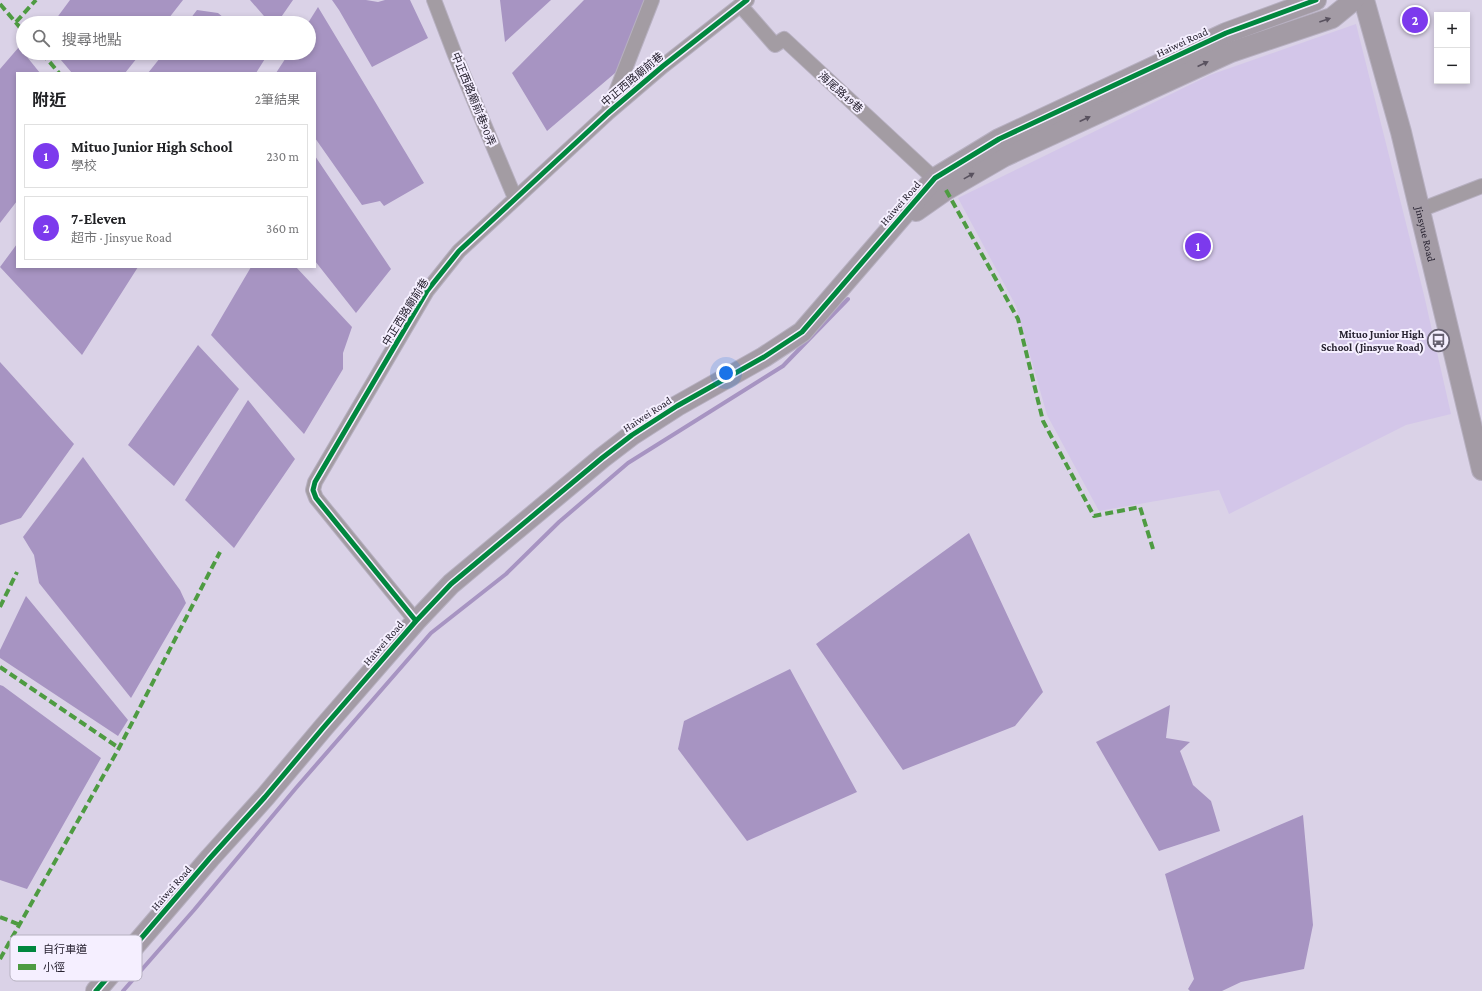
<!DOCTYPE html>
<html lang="zh-TW">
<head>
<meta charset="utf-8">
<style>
	body { margin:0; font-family:"Crimson Pro","Noto Sans TC",serif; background:#f2f2f2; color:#202124 }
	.controls { position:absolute; right:12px; top:12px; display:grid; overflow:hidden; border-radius:0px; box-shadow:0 2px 6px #0003 }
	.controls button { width:36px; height:36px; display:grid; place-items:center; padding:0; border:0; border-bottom:1px solid #e0e0e0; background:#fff; color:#202124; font:20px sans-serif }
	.you { position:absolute; left:726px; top:373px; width:14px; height:14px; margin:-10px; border:3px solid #fff; border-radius:50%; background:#1a73e8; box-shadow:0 0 0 6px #1a73e833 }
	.badge { display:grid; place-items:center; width:26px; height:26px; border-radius:50%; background:#7c3aed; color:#fff; font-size:13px; font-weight:700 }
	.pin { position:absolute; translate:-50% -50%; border:2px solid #fff; box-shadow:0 1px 4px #0006 }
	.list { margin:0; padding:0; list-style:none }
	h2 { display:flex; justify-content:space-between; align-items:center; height:52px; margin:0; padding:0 16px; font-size:17px }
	h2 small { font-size:13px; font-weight:400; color:#757577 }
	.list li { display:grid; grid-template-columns:26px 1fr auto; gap:12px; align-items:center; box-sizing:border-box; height:64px; margin:0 8px 8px; padding:0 8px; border:1px solid #e0e0e0; border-radius:0px }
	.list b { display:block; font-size:15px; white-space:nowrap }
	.list p { margin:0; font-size:13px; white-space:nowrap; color:#757577 }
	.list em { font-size:13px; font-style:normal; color:#757577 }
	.icon { flex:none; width:22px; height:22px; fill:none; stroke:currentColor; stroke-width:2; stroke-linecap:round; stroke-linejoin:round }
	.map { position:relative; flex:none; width:1482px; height:991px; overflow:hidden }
	.search { position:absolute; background:#fff; box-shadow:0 2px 6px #0003; left:16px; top:16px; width:300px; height:44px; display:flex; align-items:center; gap:10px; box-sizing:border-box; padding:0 14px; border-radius:22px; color:#757577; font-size:15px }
	.panel { position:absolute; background:#fff; box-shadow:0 2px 6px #0003; left:16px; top:72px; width:300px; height:196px; border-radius:0px }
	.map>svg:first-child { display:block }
	.built { fill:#d3c6e9 }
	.water { fill:#a794c2 }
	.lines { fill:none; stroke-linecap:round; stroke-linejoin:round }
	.stream { stroke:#a794c2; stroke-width:4 }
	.street-casing { stroke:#b7b0c1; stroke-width:16 }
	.secondary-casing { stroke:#b7b0c1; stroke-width:22 }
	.street { stroke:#a39ca3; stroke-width:14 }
	.secondary { stroke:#a39ba5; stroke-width:20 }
	.quiet { stroke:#4e9b42; stroke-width:4; stroke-dasharray:8 4; stroke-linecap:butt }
	.cycleway-casing { stroke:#f5efff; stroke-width:8 }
	.cycleway { stroke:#00873e; stroke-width:5 }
	.oneway { fill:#59525f }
	.labels { text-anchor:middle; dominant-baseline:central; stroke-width:4; stroke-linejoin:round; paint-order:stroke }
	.street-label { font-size:11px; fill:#272230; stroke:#f5efff }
	.poi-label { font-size:11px; font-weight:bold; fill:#272230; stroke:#f5efff; text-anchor:end }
	.key { fill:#f5efff; stroke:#b7b2c1; stroke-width:1 }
	.key-label { font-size:11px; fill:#272230 }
</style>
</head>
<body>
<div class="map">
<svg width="1482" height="991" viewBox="0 0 1482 991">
	<rect width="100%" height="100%" fill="#dad2e7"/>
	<path class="built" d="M1356 24 1424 295 1451 414 1406 425 1229 514 1219 490 1099 511 1047 415 1016 306 958 198 1210 75Z"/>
	<path class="water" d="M70 0H183L165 23H53Z
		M250 0H293L277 23H270Z
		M332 0H366L378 2 385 0H410L428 38 372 67 339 10Z
		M500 0H551L505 42Z
		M584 0H649L628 62 547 131 512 73Z
		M318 7 424 183 384 206 380 201 362 205 315 138V73H276L289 53H309V23H308Z
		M197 10 218 13 230 23H187Z
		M19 47 40 73H17V201L0 223V69Z
		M55 53H141L125 73H72Z
		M164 53H267L268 54 256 73H148Z
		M315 156 391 269 356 313 315 261Z
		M17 244V267H138L82 355 0 267Z
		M251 267H296L352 327 343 353V369L304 434 211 335Z
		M198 345 239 389 174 486 128 445Z
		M0 362 74 444 21 518 0 525Z
		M248 400 295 459 234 548 185 500Z
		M83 457 180 590 186 603 131 698 39 583 34 555 23 537Z
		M969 533 1043 692 1015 726 903 770 816 644Z
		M26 596 128 720 118 736 0 658V650Z
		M790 669 857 792 747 841 678 749 684 721Z
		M0 685 3 686 101 758 27 889 0 880Z
		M1170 705 1166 738 1190 742 1180 751 1193 785 1211 801 1220 831 1159 851 1096 742Z
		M1303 815 1313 925 1304 969 1241 982 1222 991H1190L1188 989 1194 979 1165 874Z"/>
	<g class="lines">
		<path class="stream" d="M123 991 194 910 296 788 431 633 506 574 559 522 628 463 783 366 848 299"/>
		<defs>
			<path id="street" d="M434 0 455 55 515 198
				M740 5 775 45 784 39 940 184
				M609 110 652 0
				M1420 210 1482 186
				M416 621 316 498 313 490 315 482 427 291 459 251 608 113 663 66 747 0"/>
			<g id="secondary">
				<path id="s1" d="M1364 0 1401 132 1482 470"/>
				<path d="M916 211 946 190 1003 157 1231 52 1332 18 1354 0"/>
				<path d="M96 991 210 858 265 797 323 728 416 621 451 584 602 458 632 435 677 406 764 357 802 332 935 178 999 139 1226 33 1316 0"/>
			</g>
		</defs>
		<use href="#street" class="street-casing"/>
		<use href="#secondary" class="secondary-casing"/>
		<use href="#street" class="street"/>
		<use href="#secondary" class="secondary"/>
		<path class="quiet" d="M0 4 23 31
			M16 22 36 0
			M42 53 59 73
			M946 190 1018 319 1043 421 1094 516 1140 507 1153 549
			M0 607 17 572
			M0 667 119 748
			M0 917 20 925
			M0 959 119 748 220 552"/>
		<defs>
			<path id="cycleway" d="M416 621 316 498 313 490 315 482 427 291 459 251 608 113 663 66 747 0
				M96 991 210 858 265 797 323 728 416 621 451 584 602 458 632 435 677 406 764 357 802 332 935 178 999 139 1226 33 1316 0"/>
		</defs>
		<use href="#cycleway" class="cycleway-casing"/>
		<use href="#cycleway" class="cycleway"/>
	</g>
	<defs><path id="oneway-solid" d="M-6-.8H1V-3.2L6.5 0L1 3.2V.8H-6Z"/></defs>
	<g class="oneway">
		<use href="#oneway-solid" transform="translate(1325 20) rotate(-19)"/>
		<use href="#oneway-solid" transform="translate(1203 64) rotate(-25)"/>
		<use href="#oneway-solid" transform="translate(1085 119) rotate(-25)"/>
		<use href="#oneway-solid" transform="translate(969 176) rotate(-29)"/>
	</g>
	<defs>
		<symbol id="bus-ring" viewBox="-11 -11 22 22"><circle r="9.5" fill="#f5efff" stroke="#666070" stroke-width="1.5"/><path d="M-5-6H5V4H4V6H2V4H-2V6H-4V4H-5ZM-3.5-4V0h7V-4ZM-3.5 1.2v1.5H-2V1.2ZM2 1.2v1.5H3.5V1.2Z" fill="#666070"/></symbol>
	</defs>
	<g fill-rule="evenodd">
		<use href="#bus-ring" x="1426" y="328" width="25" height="25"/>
	</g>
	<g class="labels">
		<g class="street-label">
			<text transform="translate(1182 42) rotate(-25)">Haiwei Road</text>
			<text transform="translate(632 79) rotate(-40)">中正西路廟前巷</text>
			<text transform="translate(841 92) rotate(42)">海尾路49巷</text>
			<text transform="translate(474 99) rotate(68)">中正西路廟前巷90弄</text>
			<text transform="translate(900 203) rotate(-49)">Haiwei Road</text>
			<text stroke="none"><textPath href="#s1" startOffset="242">Jinsyue Road</textPath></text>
			<text transform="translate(405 312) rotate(-58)">中正西路廟前巷</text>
			<text transform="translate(647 414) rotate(-33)">Haiwei Road</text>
			<text transform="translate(383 643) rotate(-49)">Haiwei Road</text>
			<text transform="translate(171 888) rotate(-49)">Haiwei Road</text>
		</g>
		<g class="poi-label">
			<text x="1424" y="334">Mituo Junior High<tspan x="1424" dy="13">School (Jinsyue Road)</tspan></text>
		</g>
	</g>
	<rect x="10" y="935" width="132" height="46" rx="6" class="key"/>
	<rect x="18" y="946" width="18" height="6" fill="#00873e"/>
	<rect x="18" y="964" width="18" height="6" fill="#4e9b42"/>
	<g class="key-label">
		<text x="43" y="953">自行車道</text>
		<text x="43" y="971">小徑</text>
	</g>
</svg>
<div class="controls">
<button>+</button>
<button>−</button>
</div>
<div class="you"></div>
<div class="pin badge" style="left:1198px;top:246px">1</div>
<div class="pin badge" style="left:1415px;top:20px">2</div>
<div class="search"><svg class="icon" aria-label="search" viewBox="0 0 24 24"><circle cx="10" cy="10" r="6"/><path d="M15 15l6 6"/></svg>搜尋地點</div>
<section class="panel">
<h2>附近<small>2筆結果</small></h2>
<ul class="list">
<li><span class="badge">1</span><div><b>Mituo Junior High School</b><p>學校</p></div><em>230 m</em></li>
<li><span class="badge">2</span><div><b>7-Eleven</b><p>超市 · Jinsyue Road</p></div><em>360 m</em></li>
</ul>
</section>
</div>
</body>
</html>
